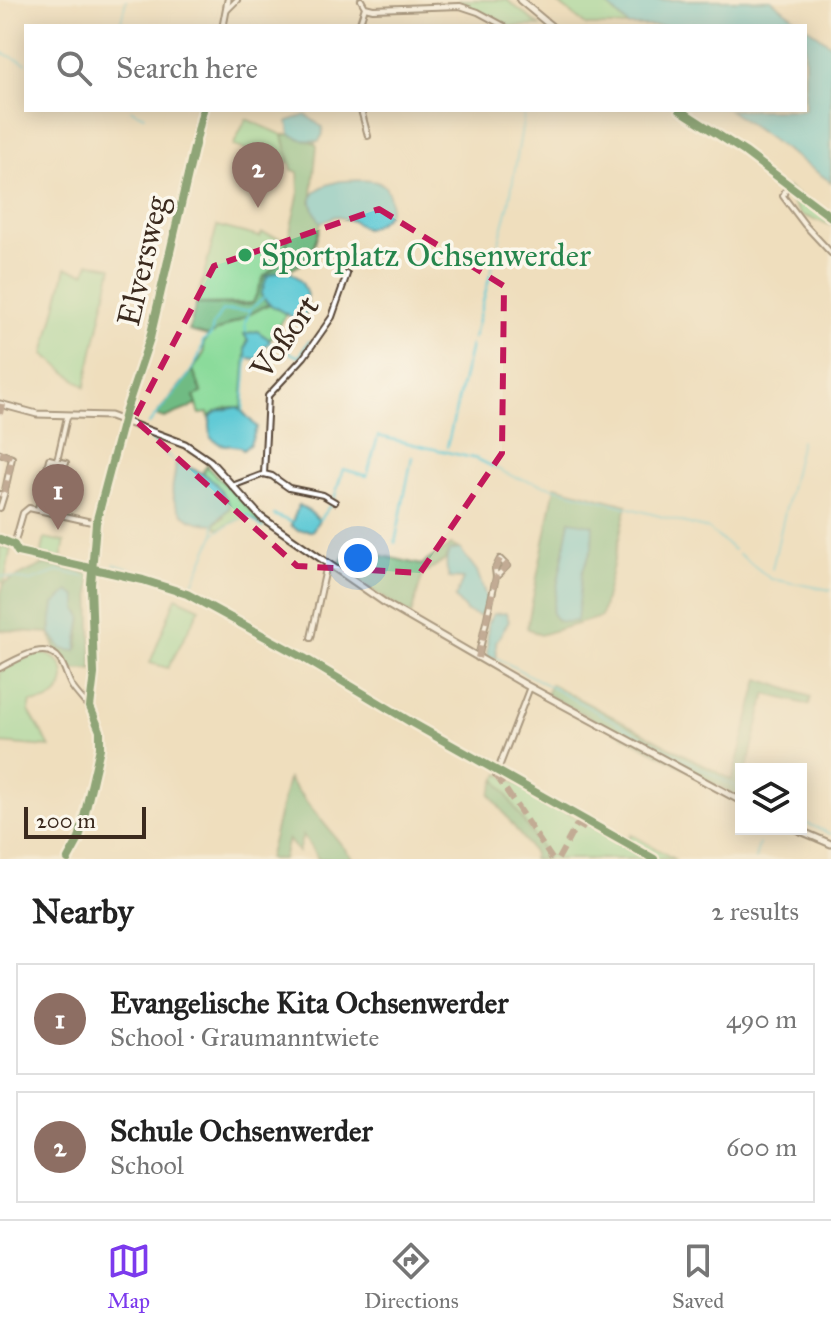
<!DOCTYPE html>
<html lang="en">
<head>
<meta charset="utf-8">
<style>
	body { margin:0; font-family:"IM FELL Great Primer",serif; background:#f2f2f2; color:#222 }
	.controls { position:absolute; right:24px; bottom:24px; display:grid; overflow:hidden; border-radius:0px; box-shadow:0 4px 20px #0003 }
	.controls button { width:72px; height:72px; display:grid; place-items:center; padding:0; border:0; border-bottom:2px solid #e0e0e0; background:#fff; color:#222; font:40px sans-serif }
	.scale { position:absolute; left:24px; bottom:20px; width:122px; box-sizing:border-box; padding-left:8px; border:4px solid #3b2a1e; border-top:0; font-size:22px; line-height:28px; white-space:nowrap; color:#3b2a1e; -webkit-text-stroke:6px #fbf7ec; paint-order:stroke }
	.you { position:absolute; left:358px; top:558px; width:28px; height:28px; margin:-20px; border:6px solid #fff; border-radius:50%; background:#1a73e8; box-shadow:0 0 0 12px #1a73e833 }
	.badge { display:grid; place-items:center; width:52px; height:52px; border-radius:50%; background:#7c3aed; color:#fff; font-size:26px; font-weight:700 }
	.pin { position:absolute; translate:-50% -66px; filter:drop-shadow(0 2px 4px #0008) }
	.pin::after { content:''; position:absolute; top:42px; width:28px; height:24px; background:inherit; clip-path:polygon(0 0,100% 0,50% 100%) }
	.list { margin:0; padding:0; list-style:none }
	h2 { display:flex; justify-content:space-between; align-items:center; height:104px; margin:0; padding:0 32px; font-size:34px }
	h2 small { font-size:26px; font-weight:400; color:#767676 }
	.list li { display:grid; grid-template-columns:52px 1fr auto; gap:24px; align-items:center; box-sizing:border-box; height:112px; margin:0 16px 16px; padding:0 16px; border:2px solid #e0e0e0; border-radius:0px }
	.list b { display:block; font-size:30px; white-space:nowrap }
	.list p { margin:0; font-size:26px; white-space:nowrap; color:#767676 }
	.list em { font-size:26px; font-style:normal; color:#767676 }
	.icon { flex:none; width:44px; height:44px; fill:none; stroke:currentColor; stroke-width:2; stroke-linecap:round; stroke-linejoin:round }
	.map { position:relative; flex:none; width:831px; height:859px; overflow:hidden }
	.search { position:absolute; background:#fff; box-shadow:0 4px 20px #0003; left:24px; right:24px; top:24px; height:88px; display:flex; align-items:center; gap:20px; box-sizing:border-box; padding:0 28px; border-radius:0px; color:#767676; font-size:30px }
	.sheet { height:360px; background:#fff }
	nav { display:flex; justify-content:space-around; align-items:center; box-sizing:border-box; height:112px; border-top:2px solid #e0e0e0; background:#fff; font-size:22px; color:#767676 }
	nav a { display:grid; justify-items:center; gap:4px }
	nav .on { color:#7c3aed }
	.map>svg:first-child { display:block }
	.green { fill:#8bdb9b; stroke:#63825c; stroke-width:2 }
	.forest { fill:#70bb83; stroke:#567250; stroke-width:2; fill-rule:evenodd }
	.water { fill:#5dc9d5; stroke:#4c7a7a; stroke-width:2 }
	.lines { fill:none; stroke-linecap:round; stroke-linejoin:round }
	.stream { stroke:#5dc9d5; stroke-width:2 }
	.minor-casing { stroke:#564536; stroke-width:8 }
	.tertiary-casing { stroke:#564536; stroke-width:9 }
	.minor { stroke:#fff; stroke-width:4 }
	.tertiary { stroke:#fff; stroke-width:5 }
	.quiet { stroke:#8d6e63; stroke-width:6; stroke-dasharray:12 6; stroke-linecap:butt }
	.cycleway-casing { stroke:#fbf7ec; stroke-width:13 }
	.cycleway { stroke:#1b5e20; stroke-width:8 }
	.marked { fill:none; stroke:#c2185b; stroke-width:6; stroke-dasharray:16 10; stroke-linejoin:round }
	.leisure-dot { fill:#2e9e5b; stroke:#fbf7ec; stroke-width:3 }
	.labels { text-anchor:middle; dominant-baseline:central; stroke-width:7; stroke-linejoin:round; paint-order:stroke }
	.leisure-label { font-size:32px; fill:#27864d; stroke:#fbf7ec; text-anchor:start }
	.street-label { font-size:32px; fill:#3b2a1e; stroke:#fbf7ec }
</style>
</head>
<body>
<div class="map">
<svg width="831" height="859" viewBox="0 0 831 859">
	<rect width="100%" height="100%" fill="#fbf7ec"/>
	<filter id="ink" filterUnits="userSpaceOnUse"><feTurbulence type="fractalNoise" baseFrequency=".0125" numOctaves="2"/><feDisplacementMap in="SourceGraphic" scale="16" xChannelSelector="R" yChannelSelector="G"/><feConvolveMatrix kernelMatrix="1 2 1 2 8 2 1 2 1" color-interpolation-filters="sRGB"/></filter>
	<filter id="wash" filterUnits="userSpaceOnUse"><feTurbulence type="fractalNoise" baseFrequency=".006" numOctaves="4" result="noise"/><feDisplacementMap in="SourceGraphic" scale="32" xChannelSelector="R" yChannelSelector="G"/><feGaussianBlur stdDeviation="1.8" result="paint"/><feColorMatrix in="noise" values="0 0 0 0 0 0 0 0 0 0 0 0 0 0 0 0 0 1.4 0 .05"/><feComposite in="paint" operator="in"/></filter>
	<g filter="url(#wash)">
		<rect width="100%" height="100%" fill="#efdebd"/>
		<path class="green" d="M459 0H507L540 26H510L460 3Z
			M554 0H602L629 26H587Z
			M246 119 283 135 290 163 233 146Z
			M787 187 831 220V225L801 215 784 191Z
			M217 226 260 237 262 233 288 240 275 267 264 277 253 303 196 304Z
			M89 263 112 267 85 387 44 354 66 268 85 273Z
			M269 304 286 314 270 340 257 331 247 340 242 409C233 404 217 410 209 417L208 413 200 414 194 396 201 392 193 370 204 353 203 345 208 336Z
			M209 463 207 467 268 527 247 516 219 529 214 524 224 517 203 471Z
			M45 538 65 542 61 559 41 555Z
			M0 546 11 548 4 583 0 581Z
			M176 597 200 608 168 668 150 663Z
			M36 653C77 654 71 706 31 702L29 711 50 747 0 743V671Z
			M500 774 648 859H548L496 779Z
			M631 834 674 859H656L626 842Z"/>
		<path class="forest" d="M290 134 315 143 317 146 311 203 321 223C315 247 306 271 277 272L261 295 269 304 208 336 189 331 196 304 243 305 253 303 264 276 275 267 288 240 299 192 298 172 292 170 283 135Z
			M193 370 202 393 194 396 197 405 164 418 156 415Z
			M555 486 627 505 601 617 540 635 527 628ZM570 521 592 548 582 573 556 620 552 613Z
			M451 545 460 549 449 551 445 560 423 574 411 615 336 567 351 548 421 565Z
			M44 564 90 574 92 670H71L58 654 49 633 0 630V597L4 583ZM77 597V609L82 617 78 648 62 649 50 632 51 619Z
			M759 679 811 697 809 705 766 694 747 769H741V798L546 694 551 684 732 780Z
			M288 779 353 859H318L303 835 298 852 288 839 283 859H268Z
			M496 779 546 856 548 859H532L534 854 490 794Z"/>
		<path class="water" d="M602 0H771L831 45V182L729 110H805V26H629Z
			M306 115 322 127 323 134 319 141 303 140 290 134 288 121Z
			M341 181C352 181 369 178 379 183 385 185 385 187 388 192 396 212 383 223 365 229L353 221 335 216 321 223C303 196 313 187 341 181Z
			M289 271C305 281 310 295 306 313L297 320 269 304 261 295 267 276 277 272Z
			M257 331 270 340 257 359 247 358 245 348 248 341 244 334Z
			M238 407 257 427 250 444 243 450 240 447 220 444 211 438C207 410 212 412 238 407Z
			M175 463C204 472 217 477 230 507L214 524C196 524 177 517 173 496 170 485 177 475 175 463Z
			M299 505C307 509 314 515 319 520L312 531 297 530 291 525Z
			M570 521 593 525 592 548 582 573 577 621C565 622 558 625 552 613Z
			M460 549 477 571 488 603 480 616 467 612 455 598 463 579 449 578C446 568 445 561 449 551Z
			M69 591 77 597V609L82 617 76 651 62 649 50 632 54 604Z
			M506 613 509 621 496 642 497 658 487 657 488 622 494 614Z"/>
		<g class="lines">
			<path class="stream" d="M120 26 126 0
				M0 52 26 63
				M131 110 144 116
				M246 332 245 322 250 311
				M473 339 509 204 525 110
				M269 343 299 357 309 341
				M262 354 269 369
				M243 410 247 358
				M149 424C168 399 199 372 203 341L211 335 213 325 222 311 250 310 264 297
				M146 435 175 463
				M447 447 471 345
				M334 499 343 469 367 476 378 436 477 459 514 477 708 529 734 550
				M274 515 291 522
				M319 520 332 503
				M214 524 215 533 247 515 263 528
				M395 543 412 457
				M739 554 771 579 831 590
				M114 564 191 588 215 533
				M772 569 801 441
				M0 576 31 581 59 571 85 577
				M497 658 741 790
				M801 821 831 834
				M755 859 759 844"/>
		</g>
	</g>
	<g filter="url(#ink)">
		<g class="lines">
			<defs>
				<path id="minor" d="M361 0 365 7 373 9 460 6 478 12 504 26
					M227 10 237 0
					M359 26 365 7
					M361 110 368 136
					M788 184 783 196 805 225 831 253
					M0 453 12 458 4 495 0 494
					M57 461 66 463
					M264 474 268 396 304 357 332 317 347 274
					M44 484 62 488
					M232 486 264 474 272 476 289 488 323 495 335 502
					M0 508 4 495
					M38 509 49 459 57 461 67 417
					M14 545 23 513 29 508 96 523
					M311 638 327 564
					M478 658 496 577 495 569 500 559 507 566 496 577
					M0 668C16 660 46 639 60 660 66 669 67 679 73 688 83 702 96 711 99 729 104 752 82 841 68 859
					M90 707 94 674 91 584 96 523 123 421
					M496 775 530 687"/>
				<path id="tertiary" d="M520 0 551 26
					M223 26 228 0
					M680 110 745 152 831 217
					M0 404 37 414 110 416 185 444 210 461 261 517 388 605 526 685 741 801
					M123 420 150 338 203 110
					M796 829 831 844"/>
			</defs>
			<use href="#minor" class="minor-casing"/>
			<use href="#tertiary" class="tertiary-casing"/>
			<use href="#minor" class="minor"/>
			<use href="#tertiary" class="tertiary"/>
			<path class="quiet" d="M0 414 2 404
				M0 453 12 458 4 495 0 494
				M478 658 496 577 495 569 500 559 507 566 496 577
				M496 775 552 859
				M558 859 576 826 579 825 588 830"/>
			<defs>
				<path id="cycleway" d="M680 110 745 152 831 217
					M0 539 14 545 18 552 143 580 187 594 304 658 414 724 654 859
					M68 859 79 839 100 748V731L90 707 94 674 91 584 96 523 125 413 150 338 203 110"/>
			</defs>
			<use href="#cycleway" class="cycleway-casing"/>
			<use href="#cycleway" class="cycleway"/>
		</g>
	</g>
	<path d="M0 0H831V859H0ZM379 209 504 286 502 453 420 573 297 566 134 419 214 266Z" fill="#efdebd" fill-opacity=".55" fill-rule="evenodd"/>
	<path class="marked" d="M379 209 504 286 502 453 420 573 297 566 134 419 214 266Z"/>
	<circle class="leisure-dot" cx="245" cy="255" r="8"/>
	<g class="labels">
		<g class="leisure-label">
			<text x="261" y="255">Sportplatz Ochsenwerder</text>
		</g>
		<g class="street-label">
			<text transform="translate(143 261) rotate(-77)">Elversweg</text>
			<text transform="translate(285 337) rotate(-55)">Voßort</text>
		</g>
	</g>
</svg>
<div class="controls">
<button><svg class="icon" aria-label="layers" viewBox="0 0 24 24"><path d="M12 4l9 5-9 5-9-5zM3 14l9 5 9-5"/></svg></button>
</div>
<div class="scale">200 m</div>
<div class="you"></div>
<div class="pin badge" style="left:58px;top:530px;background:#8d6e63">1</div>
<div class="pin badge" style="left:258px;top:208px;background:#8d6e63">2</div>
<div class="search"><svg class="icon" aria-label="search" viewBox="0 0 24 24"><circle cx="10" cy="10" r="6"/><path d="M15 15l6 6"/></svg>Search here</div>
</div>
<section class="sheet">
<h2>Nearby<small>2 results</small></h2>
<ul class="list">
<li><span class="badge" style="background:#8d6e63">1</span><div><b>Evangelische Kita Ochsenwerder</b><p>School · Graumanntwiete</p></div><em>490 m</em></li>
<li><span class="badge" style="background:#8d6e63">2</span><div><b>Schule Ochsenwerder</b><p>School</p></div><em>600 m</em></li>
</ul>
</section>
<nav>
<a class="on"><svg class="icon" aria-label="map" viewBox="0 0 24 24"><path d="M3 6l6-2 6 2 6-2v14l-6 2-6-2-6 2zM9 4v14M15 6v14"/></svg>Map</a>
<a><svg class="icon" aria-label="directions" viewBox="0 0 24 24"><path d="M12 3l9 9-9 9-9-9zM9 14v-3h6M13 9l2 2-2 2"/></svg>Directions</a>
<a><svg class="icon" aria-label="saved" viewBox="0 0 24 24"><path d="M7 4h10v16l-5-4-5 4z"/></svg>Saved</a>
</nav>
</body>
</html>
